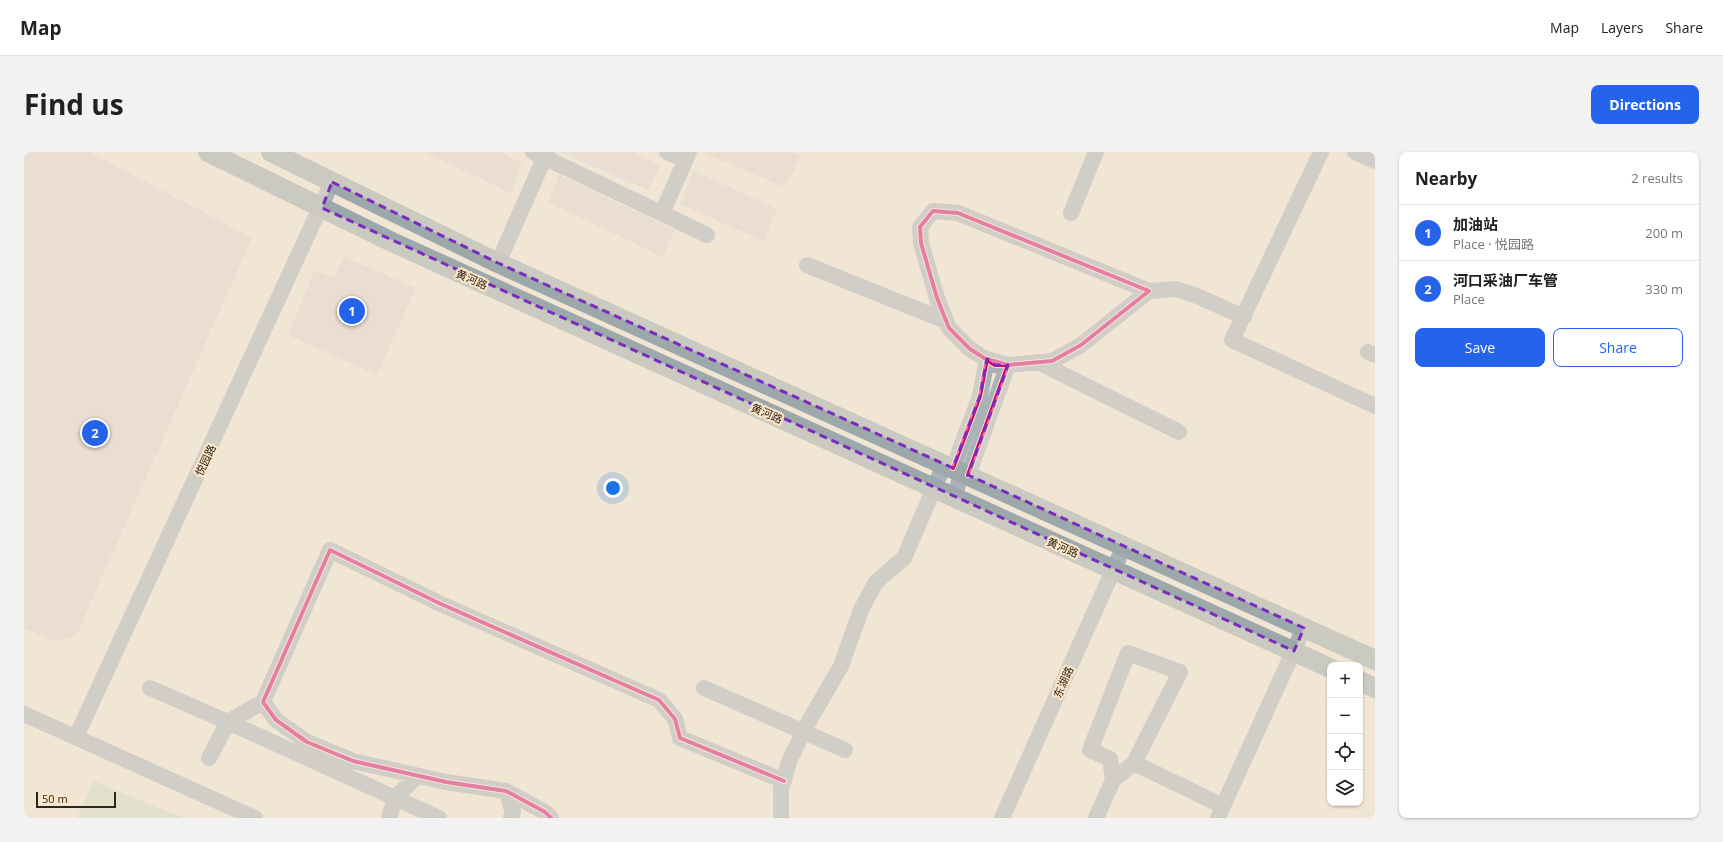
<!DOCTYPE html>
<html lang="en">
<head>
<meta charset="utf-8">
<style>
	body { margin:0; font-family:"Open Sans","Noto Sans SC",sans-serif; background:#f2f2f2; color:#202124 }
	.controls { position:absolute; right:12px; bottom:12px; display:grid; overflow:hidden; border-radius:8px; box-shadow:0 1px 3px #0004 }
	.controls button { width:36px; height:36px; display:grid; place-items:center; padding:0; border:0; border-bottom:1px solid #e0e0e0; background:#fff; color:#202124; font:20px sans-serif }
	.scale { position:absolute; left:12px; bottom:10px; width:80px; box-sizing:border-box; padding-left:4px; border:2px solid #2e261a; border-top:0; font-size:11px; line-height:14px; white-space:nowrap; color:#2e261a; -webkit-text-stroke:3px #fde7c8; paint-order:stroke }
	.you { position:absolute; left:589px; top:336px; width:14px; height:14px; margin:-10px; border:3px solid #fff; border-radius:50%; background:#1a73e8; box-shadow:0 0 0 6px #1a73e833 }
	.badge { display:grid; place-items:center; width:26px; height:26px; border-radius:50%; background:#2563eb; color:#fff; font-size:13px; font-weight:700 }
	.pin { position:absolute; translate:-50% -50%; border:2px solid #fff; box-shadow:0 1px 4px #0006 }
	.list { margin:0; padding:0; list-style:none }
	h2 { display:flex; justify-content:space-between; align-items:center; height:52px; margin:0; padding:0 16px; font-size:17px }
	h2 small { font-size:13px; font-weight:400; color:#757577 }
	.list li { display:grid; grid-template-columns:26px 1fr auto; gap:12px; align-items:center; box-sizing:border-box; height:56px; padding:0 16px; border-top:1px solid #e0e0e0 }
	.list b { display:block; font-size:15px; white-space:nowrap }
	.list p { margin:0; font-size:13px; white-space:nowrap; color:#757577 }
	.list em { font-size:13px; font-style:normal; color:#757577 }
	.actions { display:flex; gap:8px; padding:12px 16px }
	.actions a { flex:1; padding:9px 0; border:1px solid #2563eb; border-radius:8px; text-align:center; font-size:14px; color:#2563eb }
	.actions .main { background:#2563eb; color:#fff }
	.icon { flex:none; width:22px; height:22px; fill:none; stroke:currentColor; stroke-width:2; stroke-linecap:round; stroke-linejoin:round }
	.map { position:relative; flex:none; width:1351px; height:666px; overflow:hidden; border-radius:8px }
	header { display:flex; align-items:center; gap:24px; box-sizing:border-box; height:56px; padding:0 20px; background:#fff; border-bottom:1px solid #e0e0e0 }
	header strong { font-size:19px }
	nav { display:flex; gap:22px; margin-inline-start:auto; font-size:14px }
	.intro { display:flex; align-items:center; justify-content:space-between; box-sizing:border-box; height:96px; padding:0 24px }
	h1 { margin:0; font-size:28px }
	.button { padding:10px 18px; border-radius:8px; background:#2563eb; color:#fff; font-size:14px; font-weight:700 }
	main { display:flex; gap:24px; padding:0 24px }
	aside { flex:1; background:#fff; border-radius:8px; box-shadow:0 1px 3px #0004 }
	.map>svg:first-child { display:block }
	.green { fill:#d0dcc4 }
	.building { fill:#e0d4ce }
	.lines { fill:none; stroke-linecap:round; stroke-linejoin:round }
	.minor { stroke:#a9b2b6; stroke-width:16 }
	.major { stroke:#9da8ab; stroke-width:20 }
	.cycleway-casing { stroke:#fde7c8; stroke-width:6 }
	.cycleway { stroke:#d6006c; stroke-width:4 }
	.marked { fill:none; stroke:#7b2cbf; stroke-width:3; stroke-dasharray:8 5; stroke-linejoin:round }
	.labels { text-anchor:middle; dominant-baseline:central; stroke-width:4; stroke-linejoin:round; paint-order:stroke }
	.street-label { font-size:11px; fill:#2e261a; stroke:#fde7c8 }
</style>
</head>
<body>
<header>
<strong>Map</strong>
<nav><a>Map</a><a>Layers</a><a>Share</a></nav>
</header>
<div class="intro"><h1>Find us</h1><a class="button">Directions</a></div>
<main>
<div class="map">
<svg width="1351" height="666" viewBox="0 0 1351 666">
	<rect width="100%" height="100%" fill="#f1e5d4"/>
	<path class="green" d="M70 629 159 666H53Z"/>
	<path class="building" d="M0 0H65L228 86 52 484 29 489 0 476Z
		M400 0H475L498 11 487 41Z
		M537 0H609L636 14 624 38Z
		M677 0H768L777 4 761 35Z
		M670 19 753 57 740 89 656 52Z
		M535 23 651 78 639 105 524 50Z
		M320 105 392 136 353 223 264 183 291 118 310 126Z"/>
	<g class="lines">
		<path class="minor" d="M509 0 683 83
			M643 0 661 8
			M1297 0 1208 188 1351 254
			M1331 0 1351 9
			M638 61 665 0
			M1047 61 1072 0
			M474 111 523 0
			M783 113 922 169
			M1125 139 1152 137 1173 144 1220 165
			M1344 200 1351 203
			M1014 210 1155 280
			M929 316 956 244 963 207 984 213H971L946 197 925 176 913 146 897 91 896 75 909 59 934 61 1125 139 1057 193 1028 209 984 213 944 323
			M930 345 938 321
			M126 536 204 570 185 606
			M680 536 821 598
			M239 550 204 570 415 666
			M0 562 231 666
			M52 585 308 30
			M1089 628 1086 607 1066 598 1104 501 1156 520 1110 611
			M482 639 489 660 487 666
			M1199 654 1280 476
			M365 666 371 646 390 627
			M527 666 521 660 482 639 422 630 329 609 283 590 252 568 239 550 306 398 417 452 635 548 651 567 656 586 760 629
			M757 666V637L766 607 785 569 817 514 837 458 852 430 880 406 920 313
			M978 666 1100 394
			M1072 666 1089 628 1110 611 1199 654 1194 666"/>
		<path class="major" d="M184 0 368 90 1306 516
			M247 0 474 111 1351 508
			M1336 529 1351 536"/>
		<defs>
			<path id="cycleway" d="M929 316 956 244 963 207 984 213H971L946 197 925 176 913 146 897 91 896 75 909 59 934 61 1125 139 1057 193 1028 209 984 213 944 323
				M527 666 521 660 482 639 422 630 329 609 283 590 252 568 239 550 306 398 417 452 635 548 651 567 656 586 760 629"/>
		</defs>
		<use href="#cycleway" class="cycleway-casing"/>
		<use href="#cycleway" class="cycleway"/>
	</g>
	<path d="M0 0H1351V666H0ZM308 30 474 111 929 316 956 244 963 207 971 213H984L944 323 1280 476 1270 499 298 56Z" fill="#f1e5d4" fill-opacity=".55" fill-rule="evenodd"/>
	<path class="marked" d="M308 30 474 111 929 316 956 244 963 207 971 213H984L944 323 1280 476 1270 499 298 56Z"/>
	<g class="labels">
		<g class="street-label">
			<text transform="translate(448 127) rotate(24)">黄河路</text>
			<text transform="translate(743 261) rotate(24)">黄河路</text>
			<text transform="translate(181 308) rotate(-65)">悦园路</text>
			<text transform="translate(1039 395) rotate(24)">黄河路</text>
			<text transform="translate(1039 530) rotate(-66)">东湖路</text>
		</g>
	</g>
</svg>
<div class="controls">
<button>+</button>
<button>−</button>
<button><svg class="icon" aria-label="locate" viewBox="0 0 24 24"><circle cx="12" cy="12" r="6"/><path d="M12 2v4M12 18v4M2 12h4M18 12h4"/></svg></button>
<button><svg class="icon" aria-label="layers" viewBox="0 0 24 24"><path d="M12 4l9 5-9 5-9-5zM3 14l9 5 9-5"/></svg></button>
</div>
<div class="scale">50 m</div>
<div class="you"></div>
<div class="pin badge" style="left:328px;top:159px">1</div>
<div class="pin badge" style="left:71px;top:281px">2</div>
</div>
<aside>
<h2>Nearby<small>2 results</small></h2>
<ul class="list">
<li><span class="badge">1</span><div><b>加油站</b><p>Place · 悦园路</p></div><em>200 m</em></li>
<li><span class="badge">2</span><div><b>河口采油厂车管</b><p>Place</p></div><em>330 m</em></li>
</ul>
<div class="actions"><a class="main">Save</a><a>Share</a></div>
</aside>
</main>
</body>
</html>
